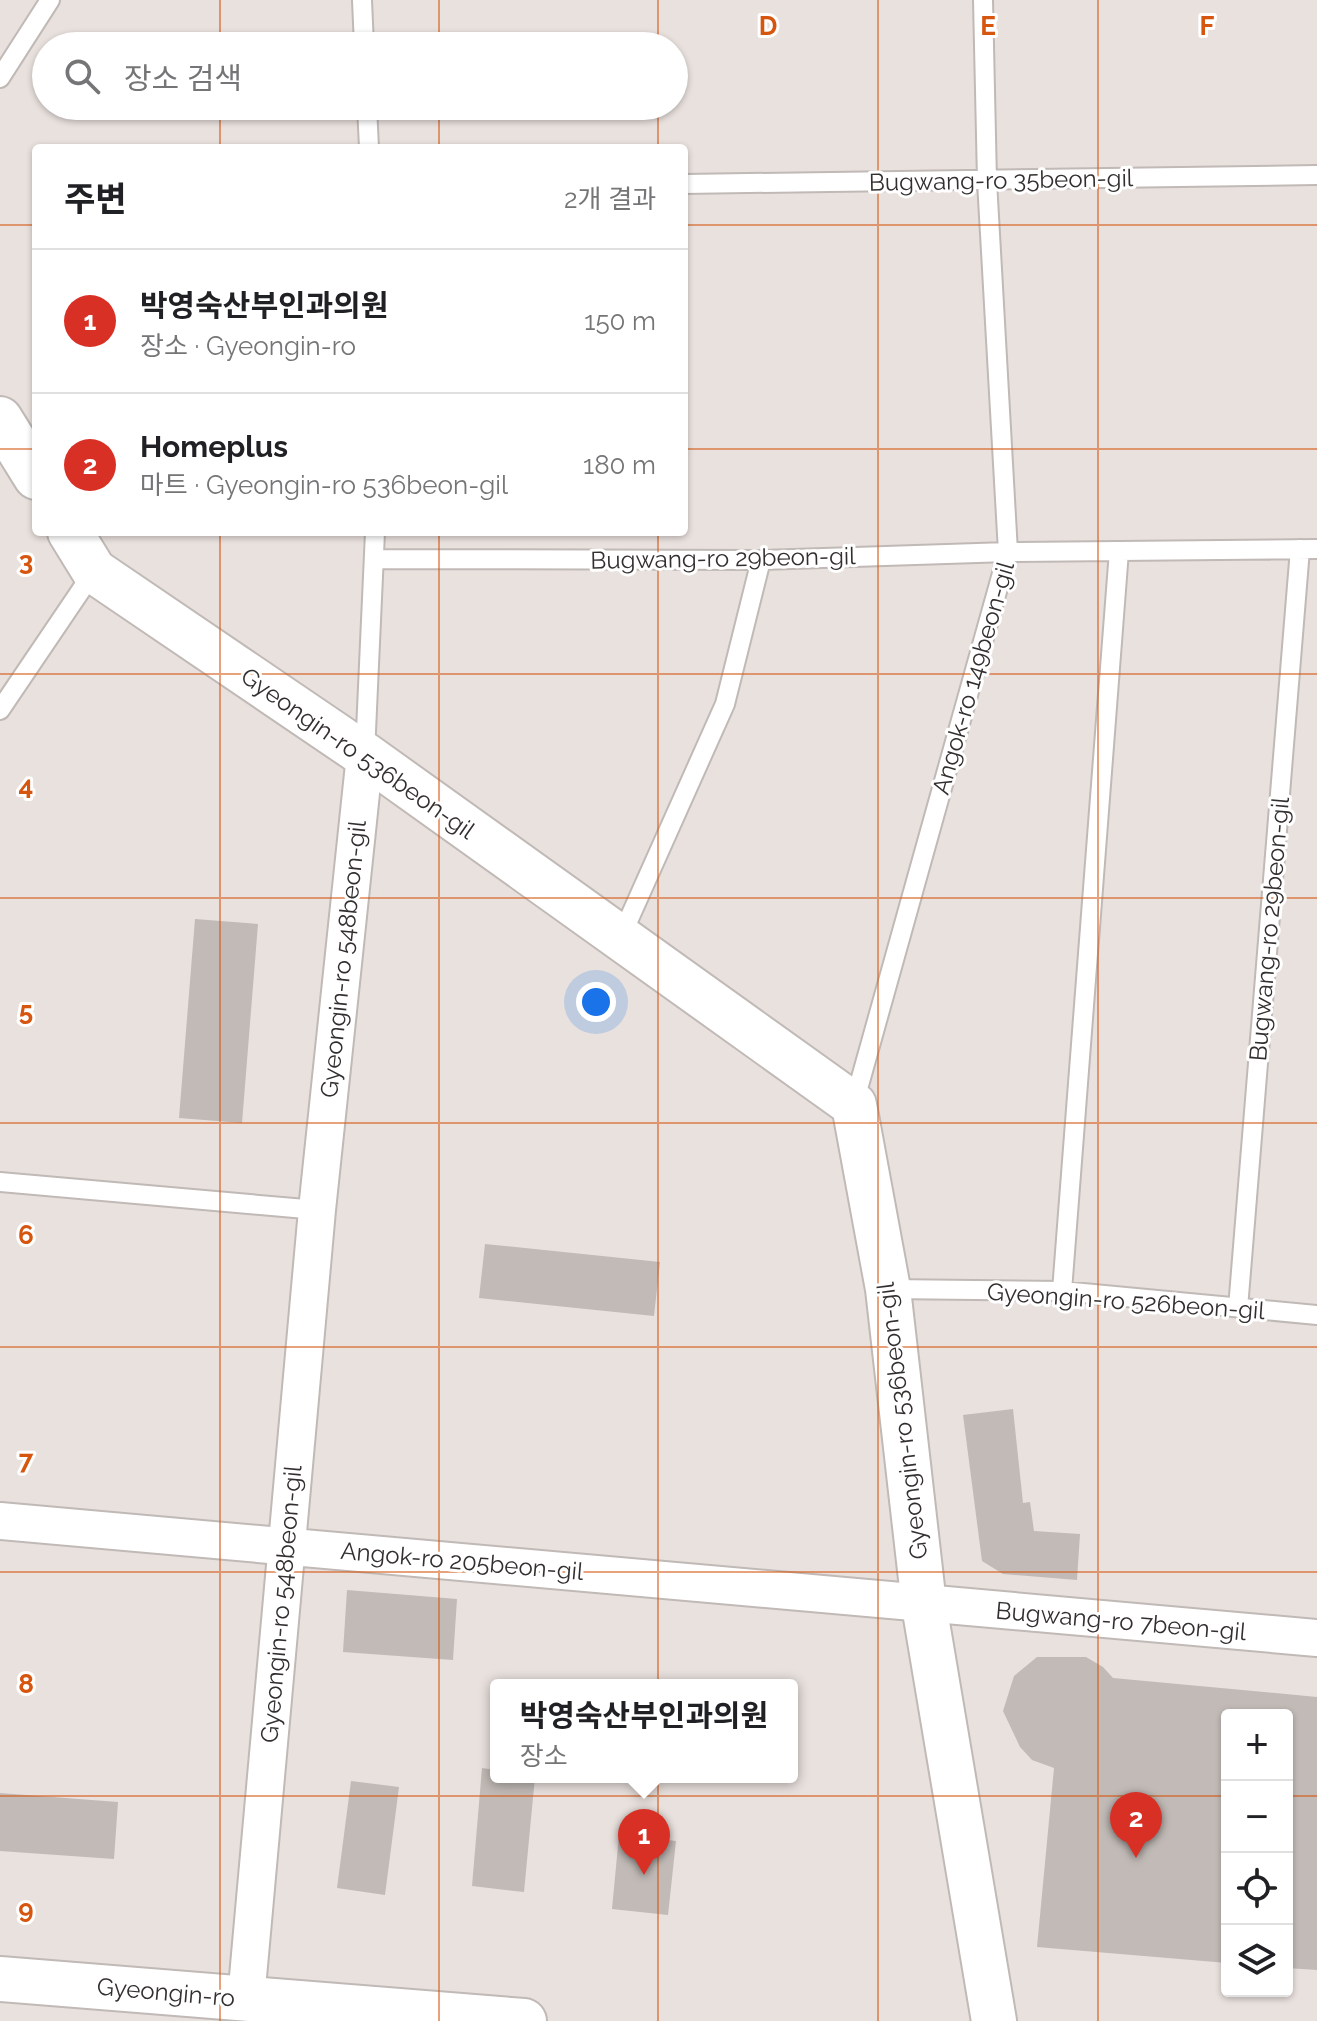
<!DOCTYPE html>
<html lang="ko">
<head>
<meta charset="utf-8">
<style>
	body { margin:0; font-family:Raleway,"Noto Sans KR",sans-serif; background:#f6f6f6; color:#202124 }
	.controls { position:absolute; right:24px; bottom:24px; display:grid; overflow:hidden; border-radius:8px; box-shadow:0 2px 6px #0004 }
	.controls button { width:72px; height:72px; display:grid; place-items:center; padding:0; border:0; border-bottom:2px solid #e0e0e0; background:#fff; color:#202124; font:40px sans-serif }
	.you { position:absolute; left:596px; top:1002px; width:28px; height:28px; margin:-20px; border:6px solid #fff; border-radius:50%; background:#1a73e8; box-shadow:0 0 0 12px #1a73e833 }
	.badge { display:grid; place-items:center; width:52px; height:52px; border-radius:50%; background:#d93025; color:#fff; font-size:26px; font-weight:700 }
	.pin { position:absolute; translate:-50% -66px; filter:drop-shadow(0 2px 4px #0008) }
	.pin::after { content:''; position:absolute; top:42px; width:28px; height:24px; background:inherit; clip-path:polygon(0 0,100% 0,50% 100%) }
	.popup { position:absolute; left:490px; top:1679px; width:308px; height:104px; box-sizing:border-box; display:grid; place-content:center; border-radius:8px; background:#fff; filter:drop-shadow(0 2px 6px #0005); font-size:26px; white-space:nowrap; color:#757577 }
	.popup b { font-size:30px; color:#202124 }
	.popup::after { content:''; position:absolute; left:50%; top:100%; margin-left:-16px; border:16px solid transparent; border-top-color:#fff }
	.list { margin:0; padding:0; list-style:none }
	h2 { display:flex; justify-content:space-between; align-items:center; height:104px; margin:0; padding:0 32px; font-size:34px }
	h2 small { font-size:26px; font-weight:400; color:#757577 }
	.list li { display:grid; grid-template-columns:52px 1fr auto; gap:24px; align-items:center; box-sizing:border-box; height:144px; padding:0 32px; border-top:2px solid #e0e0e0 }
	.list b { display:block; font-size:30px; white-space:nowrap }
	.list p { margin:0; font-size:26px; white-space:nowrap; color:#757577 }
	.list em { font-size:26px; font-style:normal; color:#757577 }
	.icon { flex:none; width:44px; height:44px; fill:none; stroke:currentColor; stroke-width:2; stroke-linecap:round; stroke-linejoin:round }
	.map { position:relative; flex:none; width:1317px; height:2021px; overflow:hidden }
	.search { position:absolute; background:#fff; box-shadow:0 2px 6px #0004; left:32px; top:32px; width:656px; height:88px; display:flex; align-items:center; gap:20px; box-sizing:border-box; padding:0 28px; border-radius:44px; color:#757577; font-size:30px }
	.panel { position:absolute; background:#fff; box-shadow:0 2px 6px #0004; left:32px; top:144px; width:656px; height:392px; border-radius:8px }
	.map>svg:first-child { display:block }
	.building { fill:#c1bab7 }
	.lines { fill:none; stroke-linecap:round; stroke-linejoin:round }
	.service-casing { stroke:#c0b9b6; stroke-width:22 }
	.minor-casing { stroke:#c0b9b6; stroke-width:40 }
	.tertiary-casing { stroke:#c0b9b6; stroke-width:48 }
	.primary-casing { stroke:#c0b9b6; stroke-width:48 }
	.service { stroke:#fff; stroke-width:18 }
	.minor { stroke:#fff; stroke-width:36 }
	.tertiary { stroke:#fff; stroke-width:44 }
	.primary { stroke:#fff; stroke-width:44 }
	.grid { fill:none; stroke:#d6550f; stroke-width:2; stroke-opacity:0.55 }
	.labels { text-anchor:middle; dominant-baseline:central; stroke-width:6; stroke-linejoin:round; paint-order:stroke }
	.street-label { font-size:24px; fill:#322f2e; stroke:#fff }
	.grid-label { font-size:26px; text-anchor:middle; font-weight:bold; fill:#d6550f; stroke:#fff; stroke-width:6; stroke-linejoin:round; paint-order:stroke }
</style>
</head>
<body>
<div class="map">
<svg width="1317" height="2021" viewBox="0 0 1317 2021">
	<rect width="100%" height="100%" fill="#e9e1de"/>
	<path class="building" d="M195 919 258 924 242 1123 179 1118Z
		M485 1244 660 1262 654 1316 479 1298Z
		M1013 1409 1023 1503 1030 1502 1034 1531 1080 1534 1077 1580 1003 1574 982 1561 963 1415Z
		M347 1590 457 1599 453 1660 343 1652Z
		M1037 1657H1086L1103 1667 1113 1678 1317 1697V1970L1287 1968V1715H1227V1963L1037 1947 1054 1768 1032 1760 1020 1747 1003 1711 1014 1676Z
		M482 1768 496 1770V1777H535L524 1892 472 1886Z
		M351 1781 399 1787 385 1895 337 1888Z
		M0 1793 118 1802 114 1859 0 1851Z
		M619 1835 676 1841 668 1915 612 1909Z"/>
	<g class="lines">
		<defs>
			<path id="service" d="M362 0 364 46
				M0 78 50 0
				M367 106 369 148
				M684 184 1317 175
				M375 559 761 560 1008 552 1317 549
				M0 710 94 571
				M365 753 375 532
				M620 939 725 704 761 560
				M854 1103 1008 552 987 181 983 0
				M0 1182 317 1210
				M888 1289 1062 1291 1317 1315
				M1062 1291 1119 551
				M1238 1308 1300 549"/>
			<path id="minor" d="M0 1521 1317 1638
				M246 1999 317 1210 365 755"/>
			<path id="tertiary" d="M0 419 36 477
				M70 532 94 571 365 755 854 1105 888 1289 924 1605 994 2021"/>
			<path id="primary" d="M0 1979 524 2021"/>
		</defs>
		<use href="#service" class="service-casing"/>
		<use href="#minor" class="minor-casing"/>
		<use href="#tertiary" class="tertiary-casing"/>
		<use href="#primary" class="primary-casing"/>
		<use href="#service" class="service"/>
		<use href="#minor" class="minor"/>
		<use href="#tertiary" class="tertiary"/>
		<use href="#primary" class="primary"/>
	</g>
	<path class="grid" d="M220 0V46M439 0V46M658 0V46M878 0V2021M1098 0V2021M220 106V148M439 106V148M658 106V148M0 225H36M684 225H1317M0 449H36M684 449H1317M220 532V2021M439 532V2021M658 532V2021M0 674H1317M0 898H1317M0 1123H1317M0 1347H1317M0 1572H1317M0 1796H1227M1287 1796H1317"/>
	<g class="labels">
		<g class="street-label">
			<text transform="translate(1001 180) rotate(-1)">Bugwang-ro 35beon-gil</text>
			<text transform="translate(723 558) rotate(-1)">Bugwang-ro 29beon-gil</text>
			<text transform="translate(973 678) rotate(-74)">Angok-ro 149beon-gil</text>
			<text transform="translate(358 753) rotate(35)">Gyeongin-ro 536beon-gil</text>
			<text transform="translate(1269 929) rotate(-85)">Bugwang-ro 29beon-gil</text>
			<text transform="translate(343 959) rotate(-84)">Gyeongin-ro 548beon-gil</text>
			<text transform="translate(1126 1301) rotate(4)">Gyeongin-ro 526beon-gil</text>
			<text transform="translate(902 1421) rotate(-97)">Gyeongin-ro 536beon-gil</text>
			<text transform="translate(462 1561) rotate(5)">Angok-ro 205beon-gil</text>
			<text transform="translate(281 1604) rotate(-85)">Gyeongin-ro 548beon-gil</text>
			<text transform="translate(1121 1621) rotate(5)">Bugwang-ro 7beon-gil</text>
			<text transform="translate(166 1992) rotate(5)">Gyeongin-ro</text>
		</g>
	</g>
	<g class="grid-label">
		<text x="768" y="35">D</text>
		<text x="988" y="35">E</text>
		<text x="1207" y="35">F</text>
		<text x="26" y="570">3</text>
		<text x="26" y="795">4</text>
		<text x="26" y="1020">5</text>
		<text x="26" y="1244">6</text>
		<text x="26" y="1469">7</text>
		<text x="26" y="1693">8</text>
		<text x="26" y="1918">9</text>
	</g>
</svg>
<div class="controls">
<button>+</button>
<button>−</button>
<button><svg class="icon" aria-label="locate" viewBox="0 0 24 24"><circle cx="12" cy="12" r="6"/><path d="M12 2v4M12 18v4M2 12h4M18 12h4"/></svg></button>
<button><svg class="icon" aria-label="layers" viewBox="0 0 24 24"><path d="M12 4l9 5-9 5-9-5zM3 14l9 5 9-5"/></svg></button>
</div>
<div class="you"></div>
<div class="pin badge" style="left:644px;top:1875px">1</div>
<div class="popup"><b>박영숙산부인과의원</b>장소</div>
<div class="pin badge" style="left:1136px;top:1858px">2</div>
<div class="search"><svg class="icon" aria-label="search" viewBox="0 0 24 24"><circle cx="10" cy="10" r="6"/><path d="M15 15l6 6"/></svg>장소 검색</div>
<section class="panel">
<h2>주변<small>2개 결과</small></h2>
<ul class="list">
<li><span class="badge">1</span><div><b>박영숙산부인과의원</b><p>장소 · Gyeongin-ro</p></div><em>150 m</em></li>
<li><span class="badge">2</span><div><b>Homeplus</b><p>마트 · Gyeongin-ro 536beon-gil</p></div><em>180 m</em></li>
</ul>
</section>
</div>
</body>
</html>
